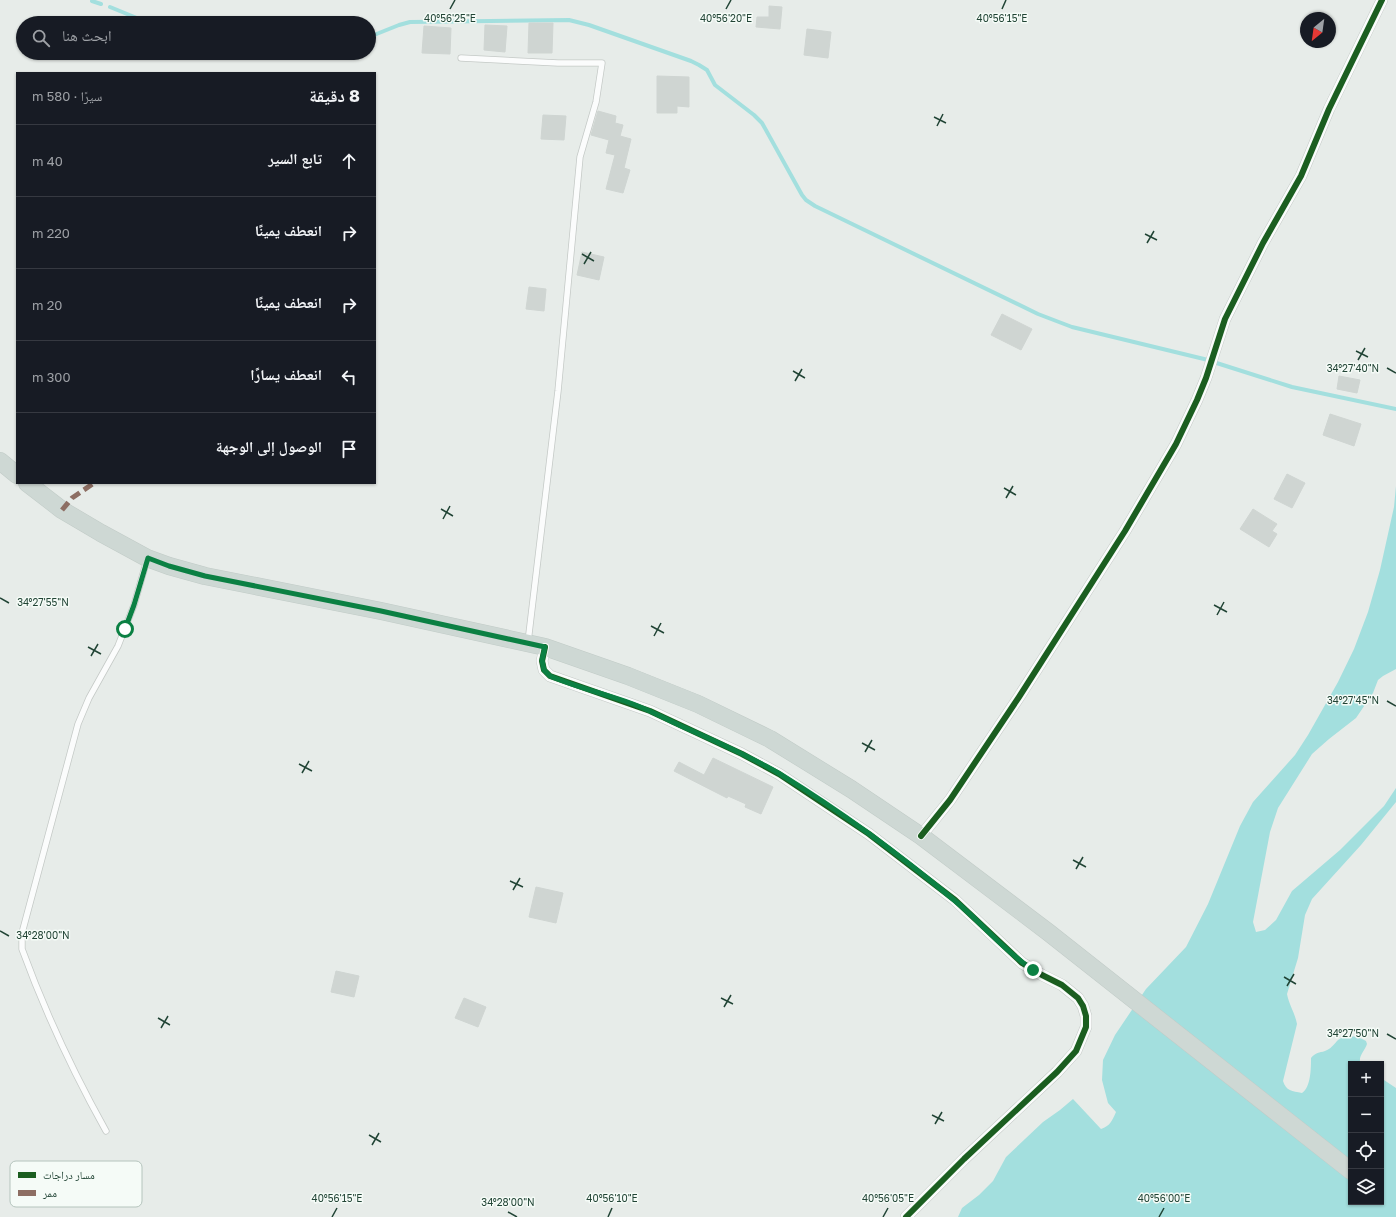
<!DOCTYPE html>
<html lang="ar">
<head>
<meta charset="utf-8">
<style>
	body { margin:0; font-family:"Golos Text","Noto Naskh Arabic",sans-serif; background:#20242c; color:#f1f3f6; direction:rtl }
	.controls { position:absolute; right:12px; bottom:12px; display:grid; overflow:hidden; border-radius:0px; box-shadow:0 1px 3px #0004 }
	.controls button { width:36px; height:36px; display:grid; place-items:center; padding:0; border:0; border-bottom:1px solid #363941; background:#171b24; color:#f1f3f6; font:20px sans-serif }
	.compass { position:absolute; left:1300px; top:12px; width:36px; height:36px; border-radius:50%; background:#171b24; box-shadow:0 1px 3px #0004; rotate:209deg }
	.stop { position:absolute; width:12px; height:12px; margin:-9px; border:3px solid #0b8043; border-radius:50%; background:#fff }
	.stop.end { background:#0b8043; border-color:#fff; box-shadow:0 1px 4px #0008 }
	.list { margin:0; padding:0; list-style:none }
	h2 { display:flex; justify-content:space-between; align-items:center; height:52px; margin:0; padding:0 16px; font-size:17px }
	h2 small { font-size:13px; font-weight:400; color:#9ea1a6 }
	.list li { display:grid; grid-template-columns:26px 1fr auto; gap:12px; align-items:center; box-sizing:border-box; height:72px; padding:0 16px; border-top:1px solid #363941 }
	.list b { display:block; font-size:15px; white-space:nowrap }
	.list em { font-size:13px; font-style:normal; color:#9ea1a6 }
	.icon { flex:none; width:22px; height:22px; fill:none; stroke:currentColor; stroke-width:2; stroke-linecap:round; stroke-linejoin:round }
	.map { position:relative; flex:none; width:1396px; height:1217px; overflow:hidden; direction:ltr }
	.search { position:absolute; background:#171b24; box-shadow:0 1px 3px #0004; left:16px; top:16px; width:360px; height:44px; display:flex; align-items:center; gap:10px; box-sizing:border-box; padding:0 14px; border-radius:22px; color:#9ea1a6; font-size:15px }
	.panel { position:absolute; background:#171b24; box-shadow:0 1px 3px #0004; left:16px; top:72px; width:360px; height:412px; border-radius:0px; direction:rtl }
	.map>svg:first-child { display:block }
	.water { fill:#a3dfde }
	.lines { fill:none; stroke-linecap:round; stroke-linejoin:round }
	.stream { stroke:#a3dfde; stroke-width:4 }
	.building { fill:#cfd5d2; stroke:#cfd5d2 }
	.service-casing { stroke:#c4c9c6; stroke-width:7 }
	.minor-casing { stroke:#c4c9c6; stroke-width:12 }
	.primary-casing { stroke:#c1cbc7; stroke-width:18 }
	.service { stroke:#fbfcfc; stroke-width:5.5 }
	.minor { stroke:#fbfcfc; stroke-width:11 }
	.primary { stroke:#ced8d4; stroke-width:17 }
	.quiet { stroke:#8d6e63; stroke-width:5; stroke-dasharray:10 5; stroke-linecap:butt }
	.cycleway-casing { stroke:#f5fbf7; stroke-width:8 }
	.cycleway { stroke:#1b5e20; stroke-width:6 }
	.route { stroke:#0b8043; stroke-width:5 }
	.ticks { fill:none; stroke:#214435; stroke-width:1.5 }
	.key { fill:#f5fbf7; stroke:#b5c4bd; stroke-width:1 }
	.key-label { font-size:11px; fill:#214435 }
	.ticks-label { font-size:10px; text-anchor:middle; fill:#214435; stroke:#f5fbf7; stroke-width:3; stroke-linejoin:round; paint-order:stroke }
</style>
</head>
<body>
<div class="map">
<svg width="1396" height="1217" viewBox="0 0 1396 1217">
	<rect width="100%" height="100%" fill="#e7ece9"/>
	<path class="water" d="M1396 486V669L1383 676 1378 680 1373 693 1356 718 1329 739 1312 754 1278 808 1270 832 1253 922 1256 932 1265 930 1276 920 1292 891 1340 850 1384 806 1396 788V802L1361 845 1312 899 1305 915 1298 958 1287 994C1289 1005 1295 1013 1297 1024L1283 1081C1286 1091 1292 1091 1302 1093 1311 1087 1311 1068 1311 1058 1316 1052 1319 1053 1325 1051 1331 1049 1334 1044 1338 1040 1347 1034 1357 1036 1366 1041L1367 1044C1365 1051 1357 1057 1361 1064H1351V1202H1381V1078L1396 1088V1217H958L962 1208 979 1195 993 1181 1006 1157 1043 1122 1060 1110 1073 1099 1101 1129C1110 1126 1112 1121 1116 1112L1108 1103 1102 1080 1103 1060 1115 1035 1146 989 1186 947 1208 904 1240 826 1253 802 1295 755 1308 735 1338 682 1354 649 1368 612 1380 570 1394 507Z"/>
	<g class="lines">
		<path class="stream" d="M92 1 101 4
			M110 7 149 23
			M369 37 399 25 410 22 569 20 589 25 691 61 699 65 707 70 715 85 754 115 762 123 802 195 806 200 815 206 1038 314 1072 327 1204 359 1292 387 1396 409
			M229 53 238 55 261 53"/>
	</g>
	<path class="building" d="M769 6 782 7 780 29 756 27 757 17H769Z
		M529 23H553L552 53H528Z
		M485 25 507 26 505 52 484 50Z
		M424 26 451 28 450 54 422 53Z
		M807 29 831 32 828 58 804 55Z
		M657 76 689 77V107L677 106V113H657Z
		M598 111 616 116 615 123 623 125 620 136 631 139 624 168 630 170 623 193 606 189 615 155 606 153 609 140 591 135Z
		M543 115 566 116 564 140 541 139Z
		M582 252 604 257 599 280 577 275Z
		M529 287 546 289 544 311 526 309Z
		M1002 314 1032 329 1021 350 991 335Z
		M1339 376 1360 380 1357 393 1337 389Z
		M1330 414 1361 424 1354 446 1323 435Z
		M1287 474 1305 483 1292 508 1274 499Z
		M1253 509 1277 524 1272 531 1277 534 1269 547 1240 529Z
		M713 758 773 787 761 814 745 807 746 804 728 796 727 798 674 771 679 762 704 775Z
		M536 887 563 893 556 923 529 917Z
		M336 971 359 976 354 997 331 992Z
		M464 998 486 1007 478 1027 455 1018Z"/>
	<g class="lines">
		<defs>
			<path id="service" d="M461 58 558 63H602L596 102 580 157 558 391 528 642
				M106 1131C73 1072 45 1012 22 949V933L78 724 89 698 118 646 134 605 147 560"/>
			<path id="minor" d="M545 647 542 661 544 670 550 676 650 711 742 754 779 774 869 834 955 900 1022 963 1042 975 1062 985 1078 998 1083 1006 1086 1016V1027L1076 1051 1057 1072 964 1159 906 1217
				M921 836 950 800 1019 697 1125 531 1176 444 1197 400 1206 378 1225 319 1263 243 1301 176 1329 109 1382 0"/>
			<path id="primary" d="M0 461 17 475
				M27 483 62 510 101 533 147 558 169 566 205 576 381 611 545 647 628 676 698 704 770 739 851 789 921 836 1048 932 1351 1171"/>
		</defs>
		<use href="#service" class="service-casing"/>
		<use href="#minor" class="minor-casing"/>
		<use href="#primary" class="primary-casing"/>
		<use href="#service" class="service"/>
		<use href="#minor" class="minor"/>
		<use href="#primary" class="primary"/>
		<path class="quiet" d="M62 510 72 498 94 483"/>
		<defs>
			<path id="cycleway" d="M545 647 542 661 544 670 550 676 650 711 742 754 779 774 869 834 955 900 1022 963 1042 975 1062 985 1078 998 1083 1006 1086 1016V1027L1076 1051 1057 1072 964 1159 906 1217
				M921 836 950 800 1019 697 1125 531 1176 444 1197 400 1206 378 1225 319 1263 243 1301 176 1329 109 1382 0"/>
		</defs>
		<use href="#cycleway" class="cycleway-casing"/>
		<use href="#cycleway" class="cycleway"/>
	</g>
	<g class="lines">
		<path class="route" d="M125 629 134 605 148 558 169 566 205 576 381 611 545 647 542 660 544 670 550 676C576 687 605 694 633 704 649 710 664 718 679 725 713 740 748 755 780 774 840 811 899 854 954 900 981 922 1003 950 1033 970"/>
	</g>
	<path class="ticks" d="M450 9 455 0M726 9 731 0M1002 9 1006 0M934 117 946 123M937 126 943 114M1145 234 1157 240M1147 243 1154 231M582 254 594 261M584 264 591 252M1356 351 1368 357M1358 360 1365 348M1387 368 1396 373M793 371 805 378M795 381 802 369M1004 488 1016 495M1006 498 1013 486M441 509 453 516M443 519 450 506M0 598 9 603M1214 605 1227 612M1217 615 1224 602M651 626 664 633M654 636 661 623M88 647 101 654M91 656 98 644M1387 701 1396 706M862 743 875 750M865 752 872 740M299 764 312 771M302 773 309 761M1073 860 1086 867M1076 869 1083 857M510 881 523 887M513 890 520 878M0 931 9 936M1284 977 1296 984M1287 986 1294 974M721 998 733 1004M724 1007 731 995M158 1018 170 1025M161 1028 168 1016M1387 1034 1396 1039M932 1115 944 1121M935 1124 942 1112M369 1135 381 1142M372 1145 379 1133M508 1212 517 1217M332 1217 337 1208M608 1217 612 1208M883 1217 888 1208M1159 1217 1164 1208"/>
	<rect x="10" y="1161" width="132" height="46" rx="6" class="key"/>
	<rect x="18" y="1172" width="18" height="6" fill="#1b5e20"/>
	<rect x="18" y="1190" width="18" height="6" fill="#8d6e63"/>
	<g class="key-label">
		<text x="43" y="1179">مسار دراجات</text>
		<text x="43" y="1197">ممر</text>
	</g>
	<g class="ticks-label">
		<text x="450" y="22">40°56'25"E</text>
		<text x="726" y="22">40°56'20"E</text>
		<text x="1002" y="22">40°56'15"E</text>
		<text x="1353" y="372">34°27'40"N</text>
		<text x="43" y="606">34°27'55"N</text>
		<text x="1353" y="704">34°27'45"N</text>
		<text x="43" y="939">34°28'00"N</text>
		<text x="1353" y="1037">34°27'50"N</text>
		<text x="337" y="1202">40°56'15"E</text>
		<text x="612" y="1202">40°56'10"E</text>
		<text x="888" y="1202">40°56'05"E</text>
		<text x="1164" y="1202">40°56'00"E</text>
		<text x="508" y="1206">34°28'00"N</text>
	</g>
</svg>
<div class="controls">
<button>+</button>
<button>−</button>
<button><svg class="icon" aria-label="locate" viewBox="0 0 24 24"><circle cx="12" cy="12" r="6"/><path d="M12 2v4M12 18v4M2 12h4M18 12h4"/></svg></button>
<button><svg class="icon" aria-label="layers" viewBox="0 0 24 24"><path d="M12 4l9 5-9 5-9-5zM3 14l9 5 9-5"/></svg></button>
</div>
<svg class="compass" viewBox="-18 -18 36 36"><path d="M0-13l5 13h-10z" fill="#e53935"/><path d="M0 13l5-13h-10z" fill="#9ea1a6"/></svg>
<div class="stop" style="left:125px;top:629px"></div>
<div class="stop end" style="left:1033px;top:970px"></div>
<div class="search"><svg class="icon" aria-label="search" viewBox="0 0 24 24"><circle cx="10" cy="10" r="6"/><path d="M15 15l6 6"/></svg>ابحث هنا</div>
<section class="panel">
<h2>8 دقيقة<small>سيرًا · 580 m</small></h2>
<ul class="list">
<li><svg class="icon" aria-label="ahead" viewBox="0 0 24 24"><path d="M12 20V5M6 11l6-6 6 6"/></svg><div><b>تابع السير</b></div><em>40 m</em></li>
<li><svg class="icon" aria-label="right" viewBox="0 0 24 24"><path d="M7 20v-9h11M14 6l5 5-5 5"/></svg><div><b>انعطف يمينًا</b></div><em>220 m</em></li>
<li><svg class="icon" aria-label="right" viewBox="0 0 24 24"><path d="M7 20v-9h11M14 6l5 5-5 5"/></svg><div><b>انعطف يمينًا</b></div><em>20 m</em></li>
<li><svg class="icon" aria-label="left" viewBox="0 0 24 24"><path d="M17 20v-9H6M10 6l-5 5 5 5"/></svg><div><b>انعطف يسارًا</b></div><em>300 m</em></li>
<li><svg class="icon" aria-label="arrive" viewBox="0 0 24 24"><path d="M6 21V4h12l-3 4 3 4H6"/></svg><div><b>الوصول إلى الوجهة</b></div></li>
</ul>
</section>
</div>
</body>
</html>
